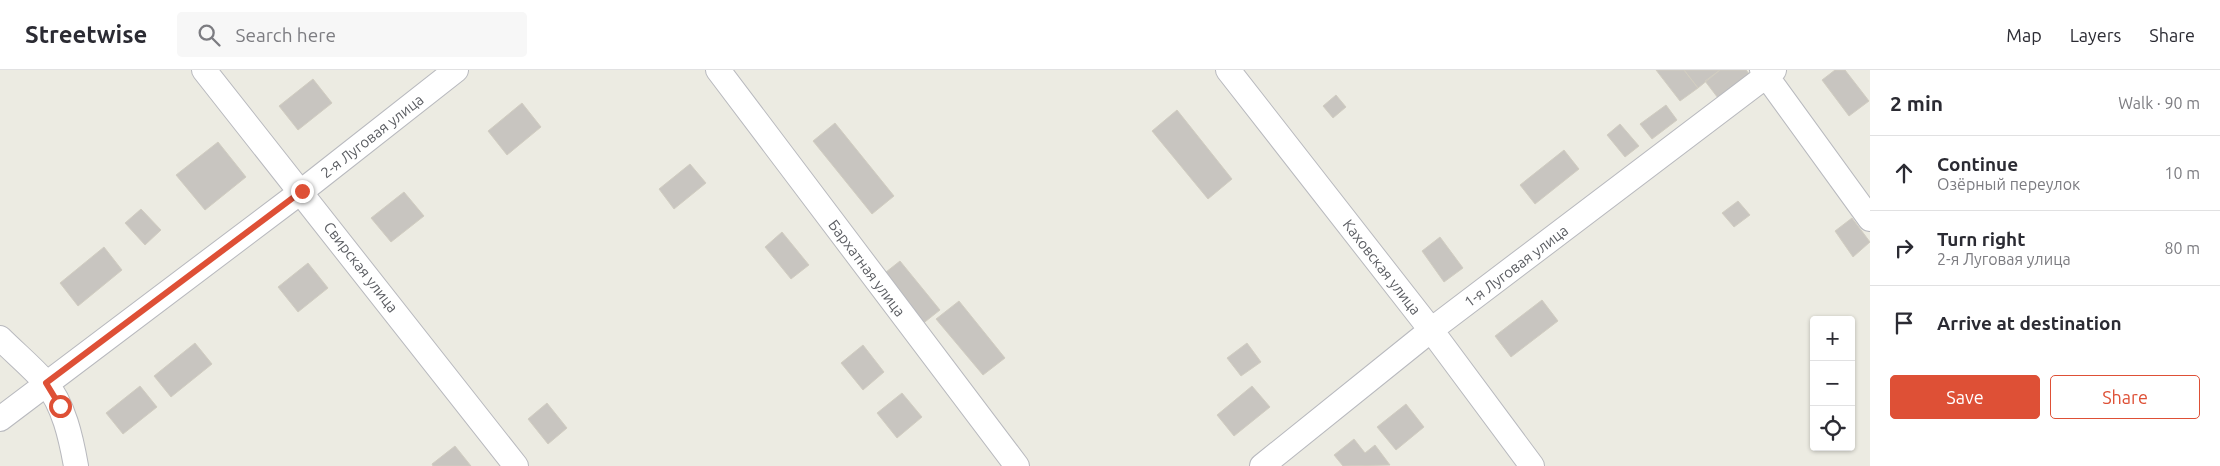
<!DOCTYPE html>
<html lang="en">
<head>
<meta charset="utf-8">
<style>
	body { margin:0; font-family:Ubuntu,sans-serif; background:#f7f7f7; color:#2b2b33 }
	.controls { position:absolute; right:15px; bottom:15px; display:grid; overflow:hidden; border-radius:5px; box-shadow:0 1px 4px #0004 }
	.controls button { width:45px; height:45px; display:grid; place-items:center; padding:0; border:0; border-bottom:1px solid #e1e1e2; background:#fff; color:#2b2b33; font:25px sans-serif }
	.stop { position:absolute; width:15px; height:15px; margin:-11px; border:4px solid #de5036; border-radius:50%; background:#fff }
	.stop.end { background:#de5036; border-color:#fff; box-shadow:0 1px 5px #0008 }
	.list { margin:0; padding:0; list-style:none }
	h2 { display:flex; justify-content:space-between; align-items:center; height:65px; margin:0; padding:0 20px; font-size:21px }
	h2 small { font-size:16px; font-weight:400; color:#7c7c81 }
	.list li { display:grid; grid-template-columns:32px 1fr auto; gap:15px; align-items:center; box-sizing:border-box; height:75px; padding:0 20px; border-top:1px solid #e1e1e2 }
	.list b { display:block; font-size:19px; white-space:nowrap }
	.list p { margin:0; font-size:16px; white-space:nowrap; color:#7c7c81 }
	.list em { font-size:16px; font-style:normal; color:#7c7c81 }
	.actions { display:flex; gap:10px; padding:15px 20px }
	.actions a { flex:1; padding:11px 0; border:1px solid #de5036; border-radius:5px; text-align:center; font-size:18px; color:#de5036 }
	.actions .main { background:#de5036; color:#fff }
	.icon { flex:none; width:28px; height:28px; fill:none; stroke:currentColor; stroke-width:2; stroke-linecap:round; stroke-linejoin:round }
	.map { position:relative; flex:none; width:1870px; height:396px; overflow:hidden }
	header { display:flex; align-items:center; gap:30px; box-sizing:border-box; height:70px; padding:0 25px; background:#fff; border-bottom:1px solid #e1e1e2 }
	header strong { font-size:24px }
	nav { display:flex; gap:28px; margin-inline-start:auto; font-size:18px }
	.search { width:350px; height:45px; background:#f7f7f7; display:flex; align-items:center; gap:12px; box-sizing:border-box; padding:0 18px; border-radius:5px; color:#7c7c81; font-size:19px }
	main { display:flex }
	aside { flex:1; background:#fff }
	.map>svg:first-child { display:block }
	.building { fill:#c8c5c0; stroke:#d1cdc1 }
	.lines { fill:none; stroke-linecap:round; stroke-linejoin:round }
	.street-casing { stroke:#b8b9be; stroke-width:26 }
	.street { stroke:#fff; stroke-width:24 }
	.route { stroke:#de5036; stroke-width:6 }
	.labels { text-anchor:middle; dominant-baseline:central; stroke-width:5; stroke-linejoin:round; paint-order:stroke }
	.street-label { font-size:15px; fill:#5b5d62; stroke:#fff }
</style>
</head>
<body>
<header>
<strong>Streetwise</strong>
<div class="search"><svg class="icon" aria-label="search" viewBox="0 0 24 24"><circle cx="10" cy="10" r="6"/><path d="M15 15l6 6"/></svg>Search here</div>
<nav><a>Map</a><a>Layers</a><a>Share</a></nav>
</header>
<main>
<div class="map">
<svg width="1870" height="396" viewBox="0 0 1870 396">
	<rect width="100%" height="100%" fill="#ecebe2"/>
	<path class="building" d="M1656 0H1684L1698 18 1680 31Z
		M1684 0H1720L1698 18Z
		M1720 0H1746L1750 5 1718 28 1705 11Z
		M1835 0H1845L1869 31 1849 46 1822 10Z
		M313 9 332 33 298 60 279 36Z
		M1336 25 1346 37 1333 48 1323 36Z
		M522 33 541 57 507 85 488 61Z
		M1666 35 1677 50 1652 69 1640 54Z
		M1177 40 1232 109 1208 129 1152 61Z
		M835 53 894 126 872 144 813 71Z
		M1620 54 1639 76 1625 87 1607 65Z
		M218 72 246 107 205 140 176 105Z
		M1564 80 1579 99 1535 134 1520 115Z
		M690 94 706 113 674 139 659 119Z
		M404 122 424 146 391 172 371 148Z
		M1738 131 1750 145 1734 157 1722 143Z
		M141 139 161 160 145 175 125 153Z
		M1852 148 1870 172 1853 187 1835 161Z
		M782 162 809 195 791 209 765 177Z
		M1440 167 1463 198 1444 212 1422 181Z
		M104 177 122 200 78 236 60 213Z
		M900 191 940 240 921 255 881 206Z
		M308 193 328 218 298 242 278 217Z
		M1542 230 1558 251 1511 287 1495 266Z
		M959 231 1005 288 983 305 936 249Z
		M195 273 212 294 171 327 154 306Z
		M1247 273 1261 292 1241 306 1227 288Z
		M863 275 884 302 863 320 841 293Z
		M140 316 157 337 123 364 106 343Z
		M1252 316 1270 337 1234 366 1217 345Z
		M902 323 922 347 897 368 877 343Z
		M547 333 567 358 548 374 528 349Z
		M1406 334 1424 357 1396 380 1377 357Z
		M1354 369 1365 383 1375 375 1390 395 1343 396 1334 385Z
		M455 376 471 396H433L432 394Z"/>
	<g class="lines">
		<defs>
			<path id="street" d="M204 0 516 396
				M718 0 1017 396
				M1228 0 1431 260 1532 396
				M1762 0 1870 149
				M0 268C15 283 32 297 45 312 64 335 71 368 76 396
				M0 349 302 121 456 0
				M1262 396 1431 260 1774 0"/>
		</defs>
		<use href="#street" class="street-casing"/>
		<use href="#street" class="street"/>
	</g>
	<g class="lines">
		<path class="route" d="M60 336 46 313 302 121"/>
	</g>
	<g class="labels">
		<g class="street-label">
			<text transform="translate(372 66) rotate(-38)">2-я Луговая улица</text>
			<text transform="translate(1516 196) rotate(-37)">1-я Луговая улица</text>
			<text transform="translate(361 197) rotate(52)">Свирская улица</text>
			<text transform="translate(1382 197) rotate(52)">Каховская улица</text>
			<text transform="translate(867 198) rotate(53)">Бархатная улица</text>
		</g>
	</g>
</svg>
<div class="controls">
<button>+</button>
<button>−</button>
<button><svg class="icon" aria-label="locate" viewBox="0 0 24 24"><circle cx="12" cy="12" r="6"/><path d="M12 2v4M12 18v4M2 12h4M18 12h4"/></svg></button>
</div>
<div class="stop" style="left:60px;top:336px"></div>
<div class="stop end" style="left:302px;top:121px"></div>
</div>
<aside>
<h2>2 min<small>Walk · 90 m</small></h2>
<ul class="list">
<li><svg class="icon" aria-label="ahead" viewBox="0 0 24 24"><path d="M12 20V5M6 11l6-6 6 6"/></svg><div><b>Continue</b><p>Озёрный переулок</p></div><em>10 m</em></li>
<li><svg class="icon" aria-label="right" viewBox="0 0 24 24"><path d="M7 20v-9h11M14 6l5 5-5 5"/></svg><div><b>Turn right</b><p>2-я Луговая улица</p></div><em>80 m</em></li>
<li><svg class="icon" aria-label="arrive" viewBox="0 0 24 24"><path d="M6 21V4h12l-3 4 3 4H6"/></svg><div><b>Arrive at destination</b></div></li>
</ul>
<div class="actions"><a class="main">Save</a><a>Share</a></div>
</aside>
</main>
</body>
</html>
